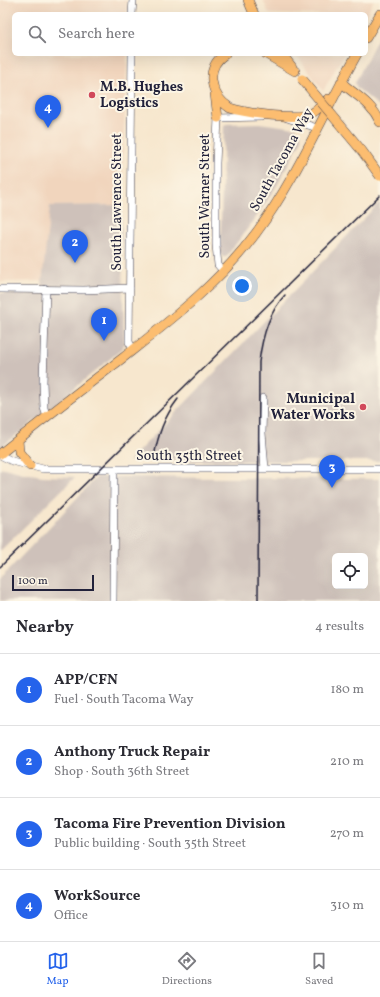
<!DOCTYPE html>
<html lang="en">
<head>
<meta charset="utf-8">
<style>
	body { margin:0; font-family:Vollkorn,serif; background:#f2f2f3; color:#2b2b33 }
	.controls { position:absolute; right:12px; bottom:12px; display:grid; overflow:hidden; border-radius:6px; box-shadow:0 4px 16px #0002 }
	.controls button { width:36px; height:36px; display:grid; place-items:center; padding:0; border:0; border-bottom:1px solid #e1e1e2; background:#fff; color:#2b2b33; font:20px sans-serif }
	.scale { position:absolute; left:12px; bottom:10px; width:82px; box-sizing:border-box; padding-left:4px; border:2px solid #22223b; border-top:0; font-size:11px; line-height:14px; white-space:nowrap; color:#22223b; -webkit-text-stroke:3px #fcf5e5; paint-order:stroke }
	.you { position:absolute; left:242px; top:286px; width:14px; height:14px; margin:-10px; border:3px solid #fff; border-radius:50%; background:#1a73e8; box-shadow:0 0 0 6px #1a73e833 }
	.badge { display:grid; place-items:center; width:26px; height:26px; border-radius:50%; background:#2563eb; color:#fff; font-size:13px; font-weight:700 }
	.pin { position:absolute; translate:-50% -33px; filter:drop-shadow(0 1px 2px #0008) }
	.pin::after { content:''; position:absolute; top:21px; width:14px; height:12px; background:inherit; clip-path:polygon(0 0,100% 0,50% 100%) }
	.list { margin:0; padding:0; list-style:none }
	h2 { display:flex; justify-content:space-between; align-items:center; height:52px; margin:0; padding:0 16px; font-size:17px }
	h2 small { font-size:13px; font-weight:400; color:#7c7c81 }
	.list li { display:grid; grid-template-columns:26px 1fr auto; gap:12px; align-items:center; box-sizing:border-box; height:72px; padding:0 16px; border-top:1px solid #e1e1e2 }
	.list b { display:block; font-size:15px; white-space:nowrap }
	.list p { margin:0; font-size:13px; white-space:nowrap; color:#7c7c81 }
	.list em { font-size:13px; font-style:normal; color:#7c7c81 }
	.icon { flex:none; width:22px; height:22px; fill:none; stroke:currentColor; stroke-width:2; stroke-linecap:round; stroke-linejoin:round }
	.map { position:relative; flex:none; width:380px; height:601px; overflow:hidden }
	.search { position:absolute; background:#fff; box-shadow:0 4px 16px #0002; left:12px; right:12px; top:12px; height:44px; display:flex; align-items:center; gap:10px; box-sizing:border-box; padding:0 14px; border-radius:6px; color:#7c7c81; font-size:15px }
	.sheet { height:340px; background:#fff }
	nav { display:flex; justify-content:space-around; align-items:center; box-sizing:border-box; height:56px; border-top:1px solid #e1e1e2; background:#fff; font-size:11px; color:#7c7c81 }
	nav a { display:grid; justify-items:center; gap:2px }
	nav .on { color:#2563eb }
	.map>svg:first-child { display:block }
	.built { fill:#f1d5bd }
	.industrial { fill:#cec1ba; fill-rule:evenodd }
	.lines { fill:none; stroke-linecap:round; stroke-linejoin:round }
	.minor-casing { stroke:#424051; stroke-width:8 }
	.major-casing { stroke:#424051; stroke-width:10 }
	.minor { stroke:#fff; stroke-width:7 }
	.major { stroke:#fcbd6f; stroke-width:9 }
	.rail { stroke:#22223b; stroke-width:1.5 }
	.major-bridge-casing { stroke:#424051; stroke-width:10; stroke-linecap:butt }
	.major-bridge { stroke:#fcbd6f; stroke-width:9 }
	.poi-dot { fill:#d1495b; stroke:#fcf5e5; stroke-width:1.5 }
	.labels { text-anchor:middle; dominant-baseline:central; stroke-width:4; stroke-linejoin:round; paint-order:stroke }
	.poi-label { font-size:14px; font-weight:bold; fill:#22223b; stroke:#fcf5e5; text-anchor:start }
	.street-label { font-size:14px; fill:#22223b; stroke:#fcf5e5 }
</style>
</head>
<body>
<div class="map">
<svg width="380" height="601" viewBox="0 0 380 601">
	<rect width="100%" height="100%" fill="#fcf5e5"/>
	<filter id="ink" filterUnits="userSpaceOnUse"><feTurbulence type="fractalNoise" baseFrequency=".025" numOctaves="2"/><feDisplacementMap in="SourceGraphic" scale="8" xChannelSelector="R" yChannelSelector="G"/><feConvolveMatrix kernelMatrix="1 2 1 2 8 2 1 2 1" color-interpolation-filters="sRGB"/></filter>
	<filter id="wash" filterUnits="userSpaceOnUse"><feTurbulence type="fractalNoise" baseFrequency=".012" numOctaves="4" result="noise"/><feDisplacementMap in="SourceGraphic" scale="16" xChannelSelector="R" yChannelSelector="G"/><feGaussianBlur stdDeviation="0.9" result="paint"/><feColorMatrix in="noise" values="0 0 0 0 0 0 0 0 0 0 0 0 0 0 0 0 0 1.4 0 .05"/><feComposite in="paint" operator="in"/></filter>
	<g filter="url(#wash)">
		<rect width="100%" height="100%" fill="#f7e7ce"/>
		<path class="built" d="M0 0H127V14H14V54H127L121 205 50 206 43 281 0 282Z
			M263 0H374L366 15 269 14Z
			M296 54H344L323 91Z"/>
		<path class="industrial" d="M380 33V107L357 88 355 83Z
			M259 123 296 128 301 134V141L276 187 257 216 226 257H223L220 254 224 126 226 124Z
			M380 202V461H129Z
			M121 205 124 343 123 348 59 401 0 448V293H41L50 206Z
			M4 468 23 473 43 476 75 477 0 551V469Z
			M97 477 380 479V601H0V579ZM335 556H365V586H335Z"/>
	</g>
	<g filter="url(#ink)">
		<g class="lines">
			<defs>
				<path id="minor" d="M132 14 133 0
					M132 54 129 342 133 349
					M287 118 317 128
					M224 272 218 265 216 245V163L218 118 261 117
					M0 289 84 290 130 288
					M46 289 43 382 44 408 47 417
					M263 398 262 433 265 469
					M0 455 12 461 43 469H380
					M113 601 114 469"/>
				<path id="major" d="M248 0 254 14
					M366 38 380 14
					M225 54C204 68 210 95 230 108 246 113 298 121 312 113 318 110 323 103 328 99
					M266 54 295 71
					M282 54 292 67
					M341 82C356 96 371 102 380 122
					M215 94 218 118
					M18 440 19 452 30 466
					M0 454C41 421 82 389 124 357 172 319 219 283 256 233 297 178 323 114 357 54"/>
			</defs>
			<use href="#minor" class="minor-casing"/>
			<use href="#major" class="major-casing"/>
			<use href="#minor" class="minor"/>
			<use href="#major" class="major"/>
			<path class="rail" d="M154 457C158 435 164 417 178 399
				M0 567 380 195
				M258 601 259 362C262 338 268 313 285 295"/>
			<defs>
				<path id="major-bridge" d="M302 79 362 151 380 176"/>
			</defs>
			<use href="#major-bridge" class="major-bridge-casing"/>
			<use href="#major-bridge" class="major-bridge"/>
		</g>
	</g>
	<g class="poi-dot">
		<circle cx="92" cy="95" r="4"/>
		<circle cx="363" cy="407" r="4"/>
	</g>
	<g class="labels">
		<g class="poi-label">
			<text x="100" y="87">M.B. Hughes<tspan x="100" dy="16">Logistics</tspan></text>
			<text x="355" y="399" text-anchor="end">Municipal<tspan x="355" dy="16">Water Works</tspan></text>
		</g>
		<g class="street-label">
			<text transform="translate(282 160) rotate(-61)">South Tacoma Way</text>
			<text transform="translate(205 196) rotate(-90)">South Warner Street</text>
			<text transform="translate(117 202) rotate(-90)">South Lawrence Street</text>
			<text x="189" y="456">South 35th Street</text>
		</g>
	</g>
</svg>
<div class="controls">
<button><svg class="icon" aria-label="locate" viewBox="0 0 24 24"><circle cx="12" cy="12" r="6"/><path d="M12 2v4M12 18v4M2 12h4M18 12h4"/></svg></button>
</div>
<div class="scale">100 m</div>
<div class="you"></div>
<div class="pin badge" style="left:104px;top:341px">1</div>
<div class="pin badge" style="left:75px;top:263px">2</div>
<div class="pin badge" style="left:332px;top:488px">3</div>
<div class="pin badge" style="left:48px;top:128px">4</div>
<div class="search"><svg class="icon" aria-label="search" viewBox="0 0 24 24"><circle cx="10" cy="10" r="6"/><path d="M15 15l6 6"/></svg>Search here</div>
</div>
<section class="sheet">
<h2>Nearby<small>4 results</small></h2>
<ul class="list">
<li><span class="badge">1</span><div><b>APP/CFN</b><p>Fuel · South Tacoma Way</p></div><em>180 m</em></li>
<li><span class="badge">2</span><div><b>Anthony Truck Repair</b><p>Shop · South 36th Street</p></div><em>210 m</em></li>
<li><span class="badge">3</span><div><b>Tacoma Fire Prevention Division</b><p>Public building · South 35th Street</p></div><em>270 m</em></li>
<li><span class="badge">4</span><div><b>WorkSource</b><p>Office</p></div><em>310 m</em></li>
</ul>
</section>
<nav>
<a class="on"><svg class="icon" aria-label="map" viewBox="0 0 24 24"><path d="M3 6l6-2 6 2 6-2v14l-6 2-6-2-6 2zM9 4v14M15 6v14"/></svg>Map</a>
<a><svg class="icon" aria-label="directions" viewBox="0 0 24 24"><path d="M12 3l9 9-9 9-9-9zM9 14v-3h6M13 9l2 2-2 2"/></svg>Directions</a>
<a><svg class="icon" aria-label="saved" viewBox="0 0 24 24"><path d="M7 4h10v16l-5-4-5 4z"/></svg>Saved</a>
</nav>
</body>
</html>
